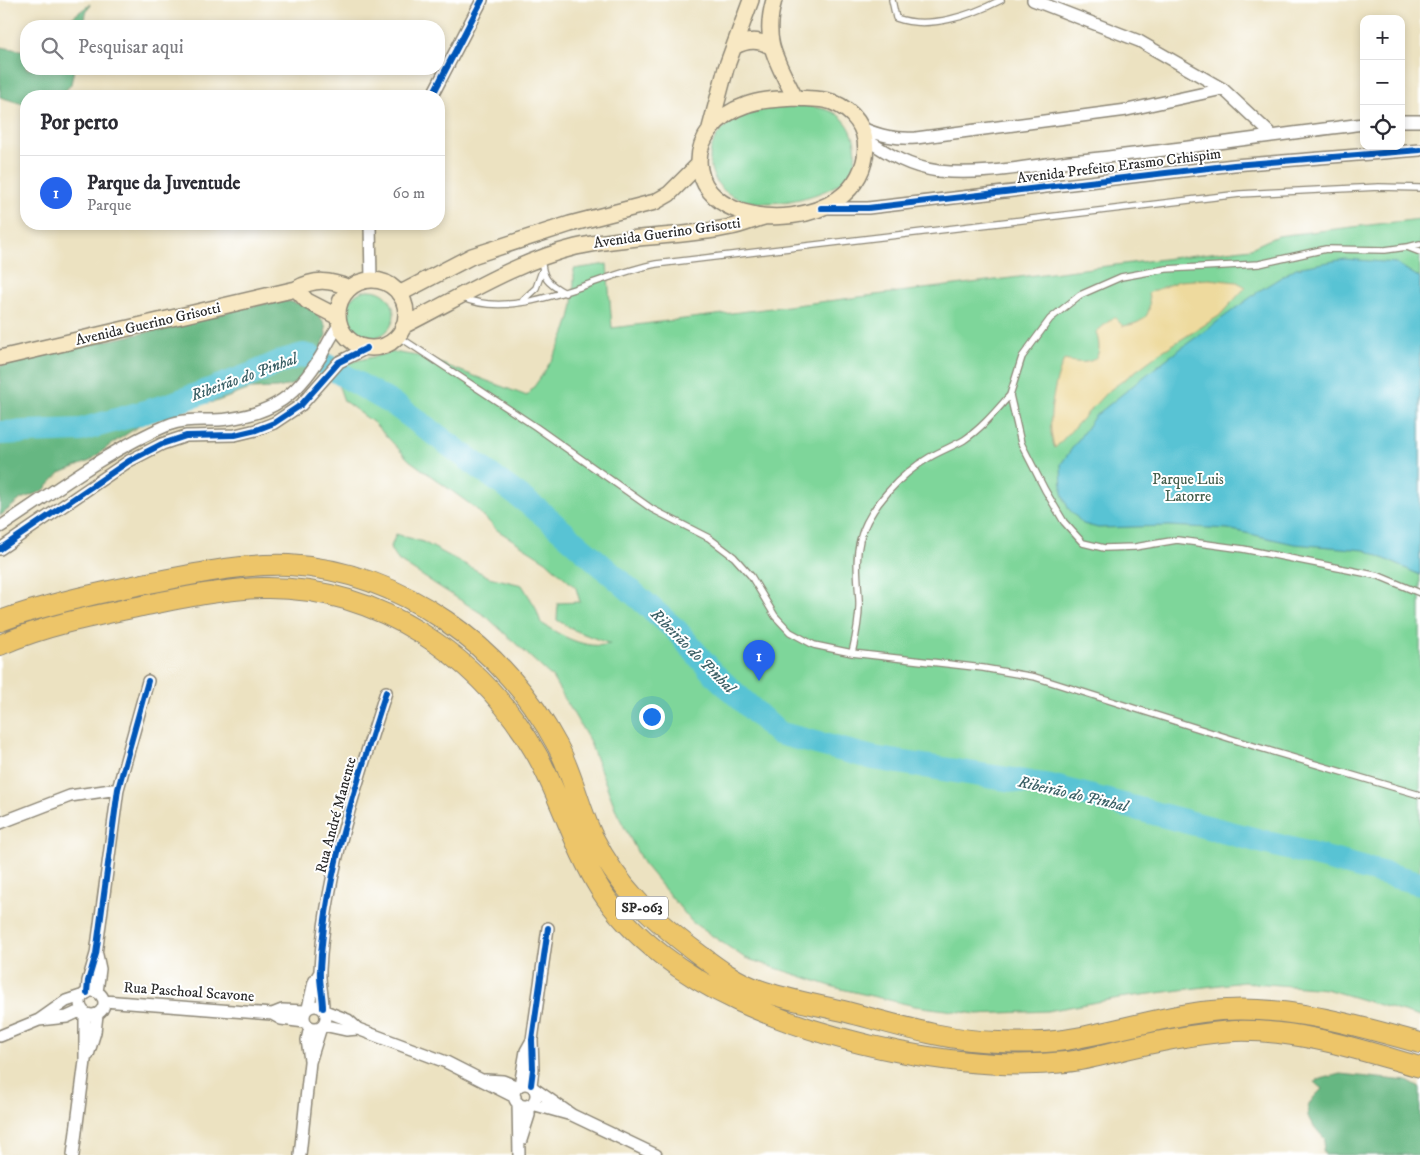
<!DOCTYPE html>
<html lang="pt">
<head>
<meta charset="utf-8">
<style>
	body { margin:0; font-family:"IM FELL DW Pica",serif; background:#f2f2f3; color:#2b2b33 }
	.controls { position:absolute; right:15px; top:15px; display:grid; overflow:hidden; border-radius:10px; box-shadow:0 2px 8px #0003 }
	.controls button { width:45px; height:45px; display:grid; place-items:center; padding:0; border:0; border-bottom:1px solid #e1e1e2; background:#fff; color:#2b2b33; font:25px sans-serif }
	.you { position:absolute; left:651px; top:716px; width:18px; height:18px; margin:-12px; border:4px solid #fff; border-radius:50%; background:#1a73e8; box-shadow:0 0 0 8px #1a73e833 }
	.badge { display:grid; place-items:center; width:32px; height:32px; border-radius:50%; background:#2563eb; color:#fff; font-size:16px; font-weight:700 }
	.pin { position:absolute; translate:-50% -41px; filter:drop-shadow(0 1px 2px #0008) }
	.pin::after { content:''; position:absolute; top:26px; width:18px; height:15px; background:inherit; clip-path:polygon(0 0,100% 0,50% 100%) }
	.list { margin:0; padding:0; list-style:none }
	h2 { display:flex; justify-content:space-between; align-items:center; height:65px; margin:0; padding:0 20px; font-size:21px }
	h2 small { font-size:16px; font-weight:400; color:#7c7c81 }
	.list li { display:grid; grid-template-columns:32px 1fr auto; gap:15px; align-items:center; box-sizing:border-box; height:75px; padding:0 20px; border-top:1px solid #e1e1e2 }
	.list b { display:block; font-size:19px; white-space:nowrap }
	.list p { margin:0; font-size:16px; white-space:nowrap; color:#7c7c81 }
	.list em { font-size:16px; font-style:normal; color:#7c7c81 }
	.icon { flex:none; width:28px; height:28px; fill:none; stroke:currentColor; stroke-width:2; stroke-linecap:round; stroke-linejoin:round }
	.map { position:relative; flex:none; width:1420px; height:1155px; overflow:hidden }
	.search { position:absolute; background:#fff; box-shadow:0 2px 8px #0003; left:20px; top:20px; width:425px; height:55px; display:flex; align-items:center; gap:12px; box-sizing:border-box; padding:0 18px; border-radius:20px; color:#7c7c81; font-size:19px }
	.panel { position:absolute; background:#fff; box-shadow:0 2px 8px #0003; left:20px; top:90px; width:425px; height:140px; border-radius:20px }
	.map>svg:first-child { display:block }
	.green { fill:#7ed69a; stroke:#548062 }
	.forest { fill:#66b782; stroke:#487156 }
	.sand { fill:#eeda9e; stroke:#8c8264 }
	.water { fill:#59c3d4; stroke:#427780 }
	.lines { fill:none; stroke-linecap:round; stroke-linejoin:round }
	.river { stroke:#59c3d4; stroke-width:24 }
	.service-casing { stroke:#8c8676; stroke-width:8 }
	.minor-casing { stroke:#8c8676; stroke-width:14 }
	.secondary-casing { stroke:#8c8676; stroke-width:18 }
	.motorway-casing { stroke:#8c8676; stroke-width:22 }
	.service { stroke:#fff; stroke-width:5.5 }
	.minor { stroke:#fff; stroke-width:11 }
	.secondary { stroke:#f8e8c3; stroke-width:15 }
	.motorway { stroke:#edc569; stroke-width:20 }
	.cycleway-casing { stroke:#fff; stroke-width:9 }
	.cycleway { stroke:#0057b8; stroke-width:6 }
	.labels { text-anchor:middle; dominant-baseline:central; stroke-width:4; stroke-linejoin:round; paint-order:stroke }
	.shield { fill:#fff; stroke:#6b6b6b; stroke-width:1 }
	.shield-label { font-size:14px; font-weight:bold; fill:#2b2b2b }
	.street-label { font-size:15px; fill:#2b2b2b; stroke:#fff }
	.park-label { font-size:15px; fill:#445e4c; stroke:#fff }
	.water-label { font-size:16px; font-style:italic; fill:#3b6066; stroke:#fff }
</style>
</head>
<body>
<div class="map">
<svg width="1420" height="1155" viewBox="0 0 1420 1155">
	<rect width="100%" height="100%" fill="#fff"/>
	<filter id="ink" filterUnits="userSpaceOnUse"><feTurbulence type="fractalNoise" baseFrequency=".02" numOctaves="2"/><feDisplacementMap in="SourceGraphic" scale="10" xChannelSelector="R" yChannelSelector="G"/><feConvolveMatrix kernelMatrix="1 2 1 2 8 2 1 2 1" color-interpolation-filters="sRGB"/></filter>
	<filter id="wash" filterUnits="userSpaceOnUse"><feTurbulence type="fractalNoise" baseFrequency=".0096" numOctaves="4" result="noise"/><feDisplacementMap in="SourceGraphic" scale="20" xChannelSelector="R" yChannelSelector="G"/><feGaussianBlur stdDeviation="1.12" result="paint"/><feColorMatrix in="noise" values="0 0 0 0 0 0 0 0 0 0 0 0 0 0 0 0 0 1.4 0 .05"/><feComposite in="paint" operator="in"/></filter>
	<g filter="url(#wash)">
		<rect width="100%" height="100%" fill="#ece2c1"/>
		<path class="green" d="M804 105C813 107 825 108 833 112 858 124 865 167 840 183 808 204 722 220 711 168 703 131 742 110 773 106 783 105 794 105 804 105Z
			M1420 219V1017L1326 989 1243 982 1119 998 1047 1011 977 1014 915 1006 837 988 745 958 692 922 643 863 617 813 589 740 552 677 487 617 399 561 390 549 396 534 423 542 489 577 522 585 535 606 541 623C562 636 585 650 610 644L576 631 557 620 558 603 580 602 576 588 546 561 497 530 474 507 409 460 374 423 344 401 338 384 347 363 393 352 424 357 527 396C547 370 568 337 573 304 574 293 574 280 574 269L607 264 612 328 1251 248 1277 236Z
			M346 314a24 24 0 1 1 48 0a24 24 0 1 1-48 0Z"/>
		<path class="forest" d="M90 4 81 26H61Z
			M0 47 26 51V69H74L71 84 61 96H26V105L0 97Z
			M287 301 304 305 316 312 325 325 326 335 322 346 307 372 295 384 277 388 250 389 215 402 168 407 110 445 90 461 60 473 43 491 21 499 0 516V366C55 350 111 340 168 328 207 319 246 304 287 301Z
			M1340 1074 1407 1081 1420 1088V1155H1325L1323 1151 1325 1139C1307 1119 1298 1111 1322 1089L1315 1083 1317 1080Z"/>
		<path class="sand" d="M1209 279 1237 282 1246 287 1219 316 1164 350 1106 393 1055 448C1045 427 1054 381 1064 360 1090 366 1106 362 1096 332L1114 317 1123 326C1145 323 1153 315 1148 293L1179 281Z"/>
		<path class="water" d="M1345 259 1396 263 1420 278V575L1365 550 1294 544 1228 529 1169 526 1098 528 1083 524 1068 508 1062 493 1061 464 1095 416 1165 360 1262 289 1296 268Z"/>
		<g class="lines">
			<path class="river" d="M0 433 81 430 169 405 250 375 282 361 303 355 312 357 398 407 539 511 676 630 715 675 778 733 873 758 1051 786 1420 883"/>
		</g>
	</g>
	<g filter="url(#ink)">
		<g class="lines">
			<defs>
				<path id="service" d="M892 0 896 18C929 30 972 15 1001 0
					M1408 247 1420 244
					M1420 252 1407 247 1385 250 1326 249 1259 264 1166 269 1121 277 1080 295 1050 319 1022 357 1010 395 1021 443 1045 490 1064 522 1083 543 1104 548 1135 547 1177 540 1243 549 1379 576 1420 593
					M541 258C543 279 547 283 565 293
					M461 297C517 323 600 274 656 264L1240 194 1379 187 1420 188
					M523 300 536 288 542 271
					M398 336 536 427 652 509 709 538 734 557 751 576 775 616 790 632 814 645 852 653 983 668 1035 677 1257 747 1420 795
					M852 653C856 636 860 618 859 600 858 579 855 560 860 540 868 508 902 473 930 457 941 451 953 446 964 440 982 428 996 411 1010 395"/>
				<path id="minor" d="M1033 0 1139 41 1223 89 1272 135
					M432 96 482 0
					M1401 121H1420
					M862 128C881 136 895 139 916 138L1127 110 1223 89
					M866 139C889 155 910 167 938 171 981 176 1027 166 1070 161 1168 151 1266 136 1364 124
					M823 208H868L1234 165 1420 150
					M370 224 371 280
					M0 527C54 492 108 450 168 425 187 417 208 422 228 419 273 413 297 395 321 356 327 345 332 334 340 324
					M0 549 129 461 162 444 186 436 235 435 256 430 274 423 301 405 339 362 367 348
					M0 823 70 796 118 789
					M97 955 100 969 97 992
					M80 1003a12 12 0 1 1 24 0a12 12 0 1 1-24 0Z
					M87 993 88 981 96 954 118 789 148 681
					M104 1001 272 1014 282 1010 305 1011
					M304 1017a11 11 0 1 1 22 0a11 11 0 1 1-22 0Z
					M308 1008 314 982 320 972
					M323 1008C323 995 319 982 320 970 325 873 357 783 386 692
					M325 1011 348 1020 358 1029 446 1062 515 1097
					M272 1014 281 1019 305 1022
					M39 1020 67 1017 82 1010
					M323 1025 346 1030 358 1029
					M0 1036 39 1020 66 1001 84 995
					M88 1055 95 1032 97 1015
					M310 1060 307 1040 310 1027
					M485 1080 503 1081 518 1087
					M514 1095a11 11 0 1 1 22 0a11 11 0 1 1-22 0Z
					M520 1085 526 1051 531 1042
					M531 1085 533 1069 532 1040 548 928
					M536 1090 572 1115 656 1155
					M518 1103 519 1155
					M532 1104 568 1114
					M521 1140 529 1115V1105
					M73 1155 85 1061V1013
					M300 1155 310 1062 321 1027"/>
				<path id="secondary" d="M774 0C762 42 777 61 795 98
					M734 47C746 40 758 39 770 46
					M795 98C807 99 821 98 832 102 878 120 874 174 838 199 812 217 773 221 743 212 722 206 704 192 700 170 694 139 719 114 746 105 761 99 779 99 795 98Z
					M710 128 726 68 751 0
					M338 314a34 34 0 1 1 68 0a34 34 0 1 1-68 0Z
					M296 289 307 301 338 317
					M399 294 472 256 570 224 655 202 669 194 699 164
					M403 326C459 298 515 262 576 247 627 235 680 238 731 227 742 225 753 220 764 217
					M0 358 296 289C315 278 330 280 350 288"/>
				<path id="motorway" d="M0 621C47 604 94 594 143 584 191 575 240 563 289 565 401 571 506 648 557 745 573 774 579 808 593 837 619 888 651 918 696 952 716 967 735 982 759 990 787 1000 818 1005 847 1012 897 1025 947 1041 999 1042 1020 1043 1044 1043 1065 1040 1111 1033 1156 1018 1202 1012 1276 1002 1349 1023 1420 1043
					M0 645C46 625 93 616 142 606 182 598 223 589 263 588 378 586 482 657 537 755 561 798 574 847 600 889 631 938 686 977 738 1001 832 1044 964 1073 1066 1062 1088 1060 1109 1053 1130 1048 1164 1040 1201 1033 1235 1031 1299 1029 1360 1050 1420 1067"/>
			</defs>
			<use href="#service" class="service-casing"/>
			<use href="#minor" class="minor-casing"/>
			<use href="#secondary" class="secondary-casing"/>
			<use href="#motorway" class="motorway-casing"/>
			<use href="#service" class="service"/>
			<use href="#minor" class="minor"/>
			<use href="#secondary" class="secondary"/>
			<use href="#motorway" class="motorway"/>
			<defs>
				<path id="cycleway" d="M432 96 482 0
					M821 208H868L1234 165 1420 150
					M0 549 129 461 162 444 186 436 235 435 256 430 274 423 301 405 339 362 367 348
					M87 993 88 981 96 954 118 789 148 681
					M323 1008C323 995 319 982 320 970 325 873 357 783 386 692
					M531 1085 533 1069 532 1040 548 928"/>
			</defs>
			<use href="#cycleway" class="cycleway-casing"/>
			<use href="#cycleway" class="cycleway"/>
		</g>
	</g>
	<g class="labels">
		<rect class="shield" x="616" y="896.5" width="52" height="23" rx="4"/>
		<g class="shield-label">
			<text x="642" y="908">SP-063</text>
		</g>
		<g class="street-label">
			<text transform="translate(1119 166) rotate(-7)">Avenida Prefeito Erasmo Crhispim</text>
			<text transform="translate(667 233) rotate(-8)">Avenida Guerino Grisotti</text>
			<text transform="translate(148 324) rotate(-13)">Avenida Guerino Grisotti</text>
			<text transform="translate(336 815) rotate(-75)">Rua André Manente</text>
			<text transform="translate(189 992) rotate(4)">Rua Paschoal Scavone</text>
		</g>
		<g class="park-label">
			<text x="1188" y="479">Parque Luis<tspan x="1188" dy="17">Latorre</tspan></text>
		</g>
		<g class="water-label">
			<text transform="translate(244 377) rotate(-20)">Ribeirão do Pinhal</text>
			<text transform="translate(693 651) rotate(45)">Ribeirão do Pinhal</text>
			<text transform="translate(1073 794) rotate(13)">Ribeirão do Pinhal</text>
		</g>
	</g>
</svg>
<div class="controls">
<button>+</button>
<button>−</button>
<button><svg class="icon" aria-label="locate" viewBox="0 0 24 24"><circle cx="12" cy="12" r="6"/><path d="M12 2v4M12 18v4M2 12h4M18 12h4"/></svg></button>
</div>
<div class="you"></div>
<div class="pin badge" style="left:759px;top:681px">1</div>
<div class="search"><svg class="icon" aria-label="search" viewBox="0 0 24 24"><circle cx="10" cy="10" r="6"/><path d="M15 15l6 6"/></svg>Pesquisar aqui</div>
<section class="panel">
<h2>Por perto<small></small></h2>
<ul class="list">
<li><span class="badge">1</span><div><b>Parque da Juventude</b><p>Parque</p></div><em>60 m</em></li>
</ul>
</section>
</div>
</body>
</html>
